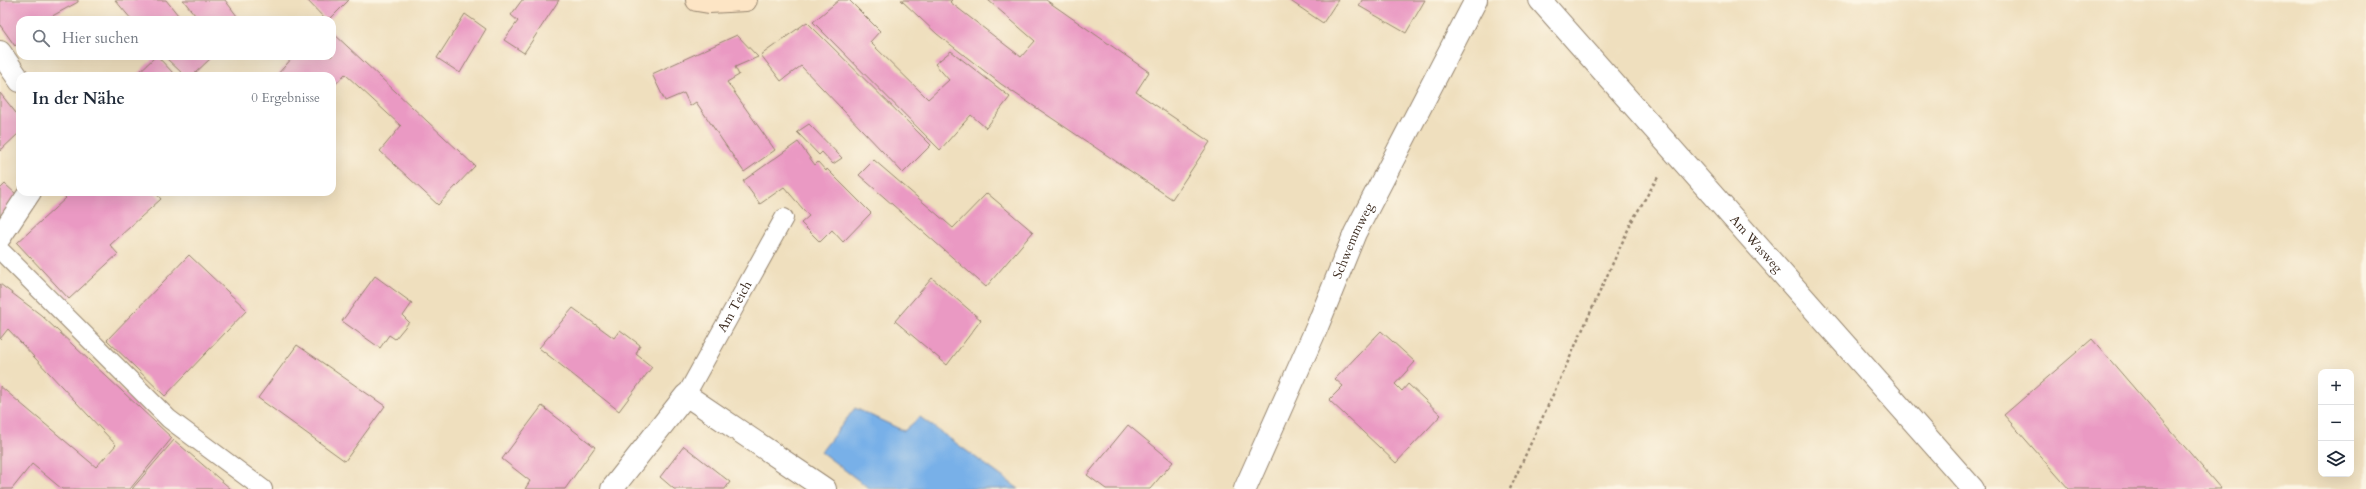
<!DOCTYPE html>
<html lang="de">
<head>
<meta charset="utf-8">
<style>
	body { margin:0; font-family:Cardo,serif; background:#f6f6f7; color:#1f2937 }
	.controls { position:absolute; right:12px; bottom:12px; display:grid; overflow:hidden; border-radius:8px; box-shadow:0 4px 16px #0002 }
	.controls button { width:36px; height:36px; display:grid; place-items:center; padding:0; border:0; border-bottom:1px solid #e0e1e3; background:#fff; color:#1f2937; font:20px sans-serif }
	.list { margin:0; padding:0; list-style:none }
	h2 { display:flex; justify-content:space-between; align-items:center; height:52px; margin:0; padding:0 16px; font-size:17px }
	h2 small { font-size:13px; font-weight:400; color:#747a83 }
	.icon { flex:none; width:22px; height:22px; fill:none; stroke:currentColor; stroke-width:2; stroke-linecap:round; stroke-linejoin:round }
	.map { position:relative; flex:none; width:2366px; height:489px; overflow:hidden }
	.search { position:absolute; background:#fff; box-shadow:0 4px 16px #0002; left:16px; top:16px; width:320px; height:44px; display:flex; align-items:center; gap:10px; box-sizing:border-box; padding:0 14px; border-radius:12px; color:#747a83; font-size:15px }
	.panel { position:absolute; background:#fff; box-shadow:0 4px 16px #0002; left:16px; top:72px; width:320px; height:124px; border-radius:12px }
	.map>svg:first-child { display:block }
	.water { fill:#78b0e8; stroke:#5a6d83 }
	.building { fill:#ea99c3 }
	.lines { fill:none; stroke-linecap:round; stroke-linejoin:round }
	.lane-casing { stroke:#95846e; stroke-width:20 }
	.street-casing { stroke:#95846e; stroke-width:24 }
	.secondary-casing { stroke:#95846e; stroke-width:24 }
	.path { stroke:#95846e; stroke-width:2.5; stroke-dasharray:3 3; stroke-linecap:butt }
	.lane { stroke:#fff; stroke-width:18 }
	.street { stroke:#fff; stroke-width:22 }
	.secondary { stroke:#fde5c5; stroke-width:22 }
	.labels { text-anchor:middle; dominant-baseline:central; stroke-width:4; stroke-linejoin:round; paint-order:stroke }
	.street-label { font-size:13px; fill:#3b2a1e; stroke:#fcf5e5 }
</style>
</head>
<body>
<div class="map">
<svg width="2366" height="489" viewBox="0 0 2366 489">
	<rect width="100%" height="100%" fill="#fcf5e5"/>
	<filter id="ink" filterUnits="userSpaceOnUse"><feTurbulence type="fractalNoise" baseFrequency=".025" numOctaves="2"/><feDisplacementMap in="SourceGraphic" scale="8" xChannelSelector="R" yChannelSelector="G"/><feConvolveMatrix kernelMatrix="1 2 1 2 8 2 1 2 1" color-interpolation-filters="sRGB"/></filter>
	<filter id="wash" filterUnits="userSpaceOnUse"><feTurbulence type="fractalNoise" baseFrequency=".012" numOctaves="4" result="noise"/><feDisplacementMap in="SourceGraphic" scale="16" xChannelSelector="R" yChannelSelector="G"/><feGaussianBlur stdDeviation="0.9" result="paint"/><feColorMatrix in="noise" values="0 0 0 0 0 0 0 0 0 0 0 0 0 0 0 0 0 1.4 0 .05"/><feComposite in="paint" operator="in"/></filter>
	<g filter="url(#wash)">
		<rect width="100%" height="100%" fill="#efdfbe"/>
		<path class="water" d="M855 408 904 431 920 417 1019 489H870L821 452Z"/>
		<g id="blocks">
			<path class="building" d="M0 0H78V2L45 20H20V41L15 46 0 25Z
				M115 0H166L182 20H132Z
				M183 0H225L237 16 231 20H199Z
				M307 0H349L329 20H326Z
				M522 0H559L524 53 504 40 518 21 511 15Z
				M839 0H849L880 31 870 42 928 99 949 80 935 64 951 51 1010 97 986 128 971 115 940 150 813 22Z
				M901 0H952L950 2 1021 57 1035 41 988 0H1046L1149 72 1136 92 1210 142 1172 199 1001 84 937 34Z
				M1289 0H1338L1323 23Z
				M1362 0H1425L1406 33 1359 6Z
				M465 14 486 29 460 73 437 58Z
				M807 22 931 145 903 173 801 66 781 81 761 55Z
				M332 32 475 166 438 205 380 151 401 126 345 74 332 88V76H276L294 56H332Z
				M737 35 758 57 735 67 739 75 727 82 775 150 744 172 696 102 690 106 684 93 665 101 652 74Z
				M157 56 176 76H135L156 56Z
				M164 56H211L212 57 192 76H185Z
				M0 93 20 118V132L0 151Z
				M809 124 842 158 833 164 822 152 819 155 797 132Z
				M798 142 815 165 818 162 826 171 827 169 871 213 843 242 832 230 820 242 801 223 809 216 784 187 760 204 743 181Z
				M874 160 953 228 987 193 1033 232 986 287 859 175Z
				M5 184 17 195 0 217V189Z
				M60 192H155L161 199 110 245 118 254 69 299 17 243 66 198Z
				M189 255 247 310 165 396 107 340Z
				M375 276 412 303 403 316 409 322 395 339 389 335 380 348 342 321Z
				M932 278 981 320 947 365 895 321Z
				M0 284 41 315 172 438 130 489H62L32 464 12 489H0V386L96 467 116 445 8 329 0 339Z
				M573 308 614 338 620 330 640 345 636 354 652 367 619 411 539 348Z
				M1381 331 1415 362 1395 384 1402 391 1408 384 1441 415 1396 463 1329 400 1343 386 1335 379Z
				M2092 339 2221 489H2069L2004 415Z
				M297 345 385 406 345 461 258 398Z
				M542 406 595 447 565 489H525L530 481 502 459Z
				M1128 425 1173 462 1150 489H1106L1087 475Z
				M174 440 231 489H132Z
				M684 446 730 482 725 489H674L660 477Z"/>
		</g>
	</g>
	<g filter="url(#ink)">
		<use href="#blocks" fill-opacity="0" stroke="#95846e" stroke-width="1"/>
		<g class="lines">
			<defs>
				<g id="lane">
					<path d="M0 250 169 419 263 489"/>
					<path id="s1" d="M686 395 784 218"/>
				</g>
				<g id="street">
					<path id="s2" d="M1540 0 1973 489"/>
					<path d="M0 52 20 81"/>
					<path d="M0 237 30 192"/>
					<path d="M612 489 686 395 825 489"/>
					<path id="s3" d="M1245 489 1317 327 1355 233 1476 0"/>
				</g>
				<path id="secondary" d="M697 0 709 2 746 0"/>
			</defs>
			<use href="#lane" class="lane-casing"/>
			<use href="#street" class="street-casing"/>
			<use href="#secondary" class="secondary-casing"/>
			<path class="path" d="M1510 489 1632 221 1658 177"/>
			<use href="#lane" class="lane"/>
			<use href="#street" class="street"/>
			<use href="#secondary" class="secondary"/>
		</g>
	</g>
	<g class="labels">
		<g class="street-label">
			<text stroke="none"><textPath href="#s3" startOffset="271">Schwemmweg</textPath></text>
			<text stroke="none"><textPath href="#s2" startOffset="326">Am Wasweg</textPath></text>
			<text stroke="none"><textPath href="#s1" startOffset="101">Am Teich</textPath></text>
		</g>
	</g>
</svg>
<div class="controls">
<button>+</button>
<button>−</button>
<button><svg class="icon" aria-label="layers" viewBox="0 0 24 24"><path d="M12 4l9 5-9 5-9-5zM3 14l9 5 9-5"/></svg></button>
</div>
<div class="search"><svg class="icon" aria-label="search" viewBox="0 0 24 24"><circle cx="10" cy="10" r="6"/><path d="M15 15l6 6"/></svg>Hier suchen</div>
<section class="panel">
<h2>In der Nähe<small>0 Ergebnisse</small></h2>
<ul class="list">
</ul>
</section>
</div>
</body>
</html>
